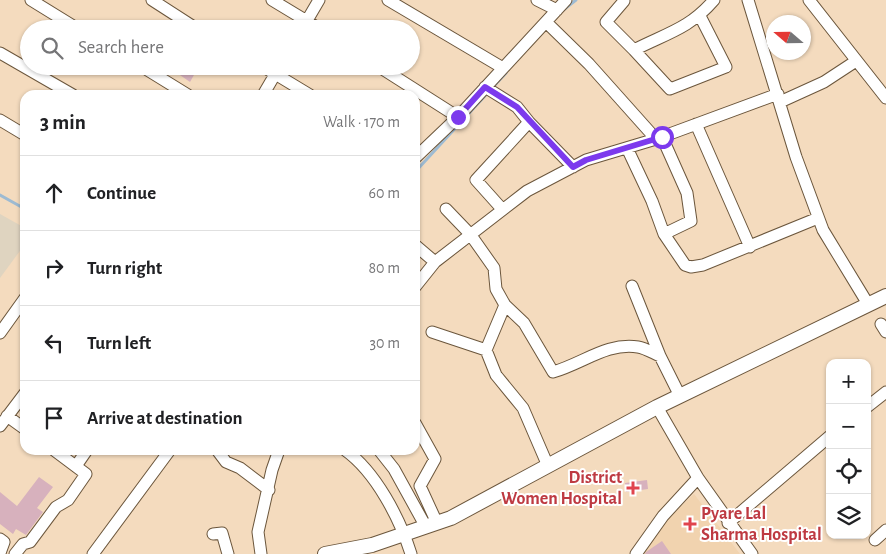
<!DOCTYPE html>
<html lang="en">
<head>
<meta charset="utf-8">
<style>
	body { margin:0; font-family:"Alegreya Sans",sans-serif; background:#f2f2f2; color:#202124 }
	.controls { position:absolute; right:15px; bottom:15px; display:grid; overflow:hidden; border-radius:10px; box-shadow:0 1px 4px #0004 }
	.controls button { width:45px; height:45px; display:grid; place-items:center; padding:0; border:0; border-bottom:1px solid #e0e0e0; background:#fff; color:#202124; font:25px sans-serif }
	.compass { position:absolute; left:766px; top:15px; width:45px; height:45px; border-radius:50%; background:#fff; box-shadow:0 1px 4px #0004; rotate:290deg }
	.stop { position:absolute; width:15px; height:15px; margin:-11px; border:4px solid #7c3aed; border-radius:50%; background:#fff }
	.stop.end { background:#7c3aed; border-color:#fff; box-shadow:0 1px 5px #0008 }
	.list { margin:0; padding:0; list-style:none }
	h2 { display:flex; justify-content:space-between; align-items:center; height:65px; margin:0; padding:0 20px; font-size:21px }
	h2 small { font-size:16px; font-weight:400; color:#757577 }
	.list li { display:grid; grid-template-columns:32px 1fr auto; gap:15px; align-items:center; box-sizing:border-box; height:75px; padding:0 20px; border-top:1px solid #e0e0e0 }
	.list b { display:block; font-size:19px; white-space:nowrap }
	.list em { font-size:16px; font-style:normal; color:#757577 }
	.icon { flex:none; width:28px; height:28px; fill:none; stroke:currentColor; stroke-width:2; stroke-linecap:round; stroke-linejoin:round }
	.map { position:relative; flex:none; width:886px; height:554px; overflow:hidden }
	.search { position:absolute; background:#fff; box-shadow:0 1px 4px #0004; left:20px; top:20px; width:400px; height:55px; display:flex; align-items:center; gap:12px; box-sizing:border-box; padding:0 18px; border-radius:28px; color:#757577; font-size:19px }
	.panel { position:absolute; background:#fff; box-shadow:0 1px 4px #0004; left:20px; top:90px; width:400px; height:365px; border-radius:15px }
	.map>svg:first-child { display:block }
	.industrial { fill:#dfd4c0 }
	.built { fill:#f1d3af }
	.lines { fill:none; stroke-linecap:round; stroke-linejoin:round }
	.stream { stroke:#9ebbd2; stroke-width:3 }
	.building { fill:#d7b1bd }
	.minor-casing { stroke:#6b563c; stroke-width:13 }
	.major-casing { stroke:#6b563c; stroke-width:16 }
	.minor { stroke:#fff; stroke-width:11 }
	.major { stroke:#fff; stroke-width:14 }
	.route { stroke:#7c3aed; stroke-width:6 }
	.health-dot { fill:#e0444e; stroke:#fff; stroke-width:2 }
	.labels { text-anchor:middle; dominant-baseline:central; stroke-width:4; stroke-linejoin:round; paint-order:stroke }
	.health-label { font-size:18px; font-weight:bold; fill:#be3a42; stroke:#fff; text-anchor:end }
</style>
</head>
<body>
<div class="map">
<svg width="886" height="554" viewBox="0 0 886 554">
	<rect width="100%" height="100%" fill="#f4dbbe"/>
	<path class="industrial" d="M0 214 25 228V244L0 278Z"/>
	<path class="built" d="M694 494 740 554H632Z"/>
	<g class="lines">
		<path class="stream" d="M562 11 576 0
			M415 172 506 73
			M0 195 25 209"/>
	</g>
	<path class="building" d="M167 66H199L190 82Z
		M39 477 53 487 37 508 43 512 26 535 16 529 13 534 0 524V492L17 506Z
		M647 480 648 489 626 492 625 483Z
		M662 541 671 554H645L646 552Z"/>
	<g class="lines">
		<defs>
			<path id="minor" d="M31 0 78 29
				M152 0 197 29
				M272 0 320 29
				M388 0 503 68
				M537 0 557 10
				M748 0 796 157 823 230 868 304
				M809 0 886 98
				M624 1 606 22 634 50
				M700 16 726 67 670 89 634 50C667 33 689 29 714 0
				M546 22 589 64 656 139
				M302 29 319 0
				M0 53 73 95
				M141 66 188 95
				M262 66 310 95
				M378 66 458 117
				M485 87 517 107 529 122
				M263 95 280 66
				M780 102 824 82 856 61
				M0 120 25 135
				M696 124 750 247
				M662 137 687 193 691 221 664 234
				M627 148 652 201 664 234 685 265 691 267 703 265 818 218
				M415 158 458 117 566 0
				M446 209 470 234 494 268 496 289 505 305 486 350 496 375 523 408 548 466
				M502 209 476 180 529 122 573 167
				M415 245 435 262 415 287
				M435 262 527 191 586 160 656 139 778 94
				M632 286 660 356
				M505 305 524 323 553 372C582 364 607 342 638 347 645 348 653 353 660 356L680 396
				M881 324 886 332
				M432 332 486 350
				M0 333 25 298
				M657 407 698 478 752 554
				M867 407 886 392
				M7 416 25 429
				M415 423 435 459 420 486 437 523
				M0 426 25 393
				M217 450 226 462 240 468 269 490
				M345 450C376 472 400 519 411 554
				M379 450 394 469 426 527
				M76 466 87 450
				M728 523 830 436
				M213 534 222 533 228 554
				M0 539 4 542 0 553
				M875 540 886 530
				M15 554 23 544 30 542 56 507 68 500 86 474 54 450
				M93 554 170 450
				M261 554 258 532 272 470 279 450
				M636 554 663 516 698 478"/>
			<path id="major" d="M325 554 372 545 451 518 657 407 886 296"/>
		</defs>
		<use href="#minor" class="minor-casing"/>
		<use href="#major" class="major-casing"/>
		<use href="#minor" class="minor"/>
		<use href="#major" class="major"/>
	</g>
	<g class="lines">
		<path class="route" d="M458 117 485 87 517 107 573 167 586 160 662 137"/>
	</g>
	<g class="health-dot">
		<path d="M630.5 480.5h5v5h5v5h-5v5h-5v-5h-5v-5h5z"/>
		<path d="M687.5 516.5h5v5h5v5h-5v5h-5v-5h-5v-5h5z"/>
	</g>
	<g class="labels">
		<g class="health-label">
			<text x="622" y="478">District<tspan x="622" dy="21">Women Hospital</tspan></text>
			<text x="701" y="514" text-anchor="start">Pyare Lal<tspan x="701" dy="21">Sharma Hospital</tspan></text>
		</g>
	</g>
</svg>
<div class="controls">
<button>+</button>
<button>−</button>
<button><svg class="icon" aria-label="locate" viewBox="0 0 24 24"><circle cx="12" cy="12" r="6"/><path d="M12 2v4M12 18v4M2 12h4M18 12h4"/></svg></button>
<button><svg class="icon" aria-label="layers" viewBox="0 0 24 24"><path d="M12 4l9 5-9 5-9-5zM3 14l9 5 9-5"/></svg></button>
</div>
<svg class="compass" viewBox="-18 -18 36 36"><path d="M0-13l5 13h-10z" fill="#e53935"/><path d="M0 13l5-13h-10z" fill="#757577"/></svg>
<div class="stop" style="left:662px;top:137px"></div>
<div class="stop end" style="left:458px;top:117px"></div>
<div class="search"><svg class="icon" aria-label="search" viewBox="0 0 24 24"><circle cx="10" cy="10" r="6"/><path d="M15 15l6 6"/></svg>Search here</div>
<section class="panel">
<h2>3 min<small>Walk · 170 m</small></h2>
<ul class="list">
<li><svg class="icon" aria-label="ahead" viewBox="0 0 24 24"><path d="M12 20V5M6 11l6-6 6 6"/></svg><div><b>Continue</b></div><em>60 m</em></li>
<li><svg class="icon" aria-label="right" viewBox="0 0 24 24"><path d="M7 20v-9h11M14 6l5 5-5 5"/></svg><div><b>Turn right</b></div><em>80 m</em></li>
<li><svg class="icon" aria-label="left" viewBox="0 0 24 24"><path d="M17 20v-9H6M10 6l-5 5 5 5"/></svg><div><b>Turn left</b></div><em>30 m</em></li>
<li><svg class="icon" aria-label="arrive" viewBox="0 0 24 24"><path d="M6 21V4h12l-3 4 3 4H6"/></svg><div><b>Arrive at destination</b></div></li>
</ul>
</section>
</div>
</body>
</html>
